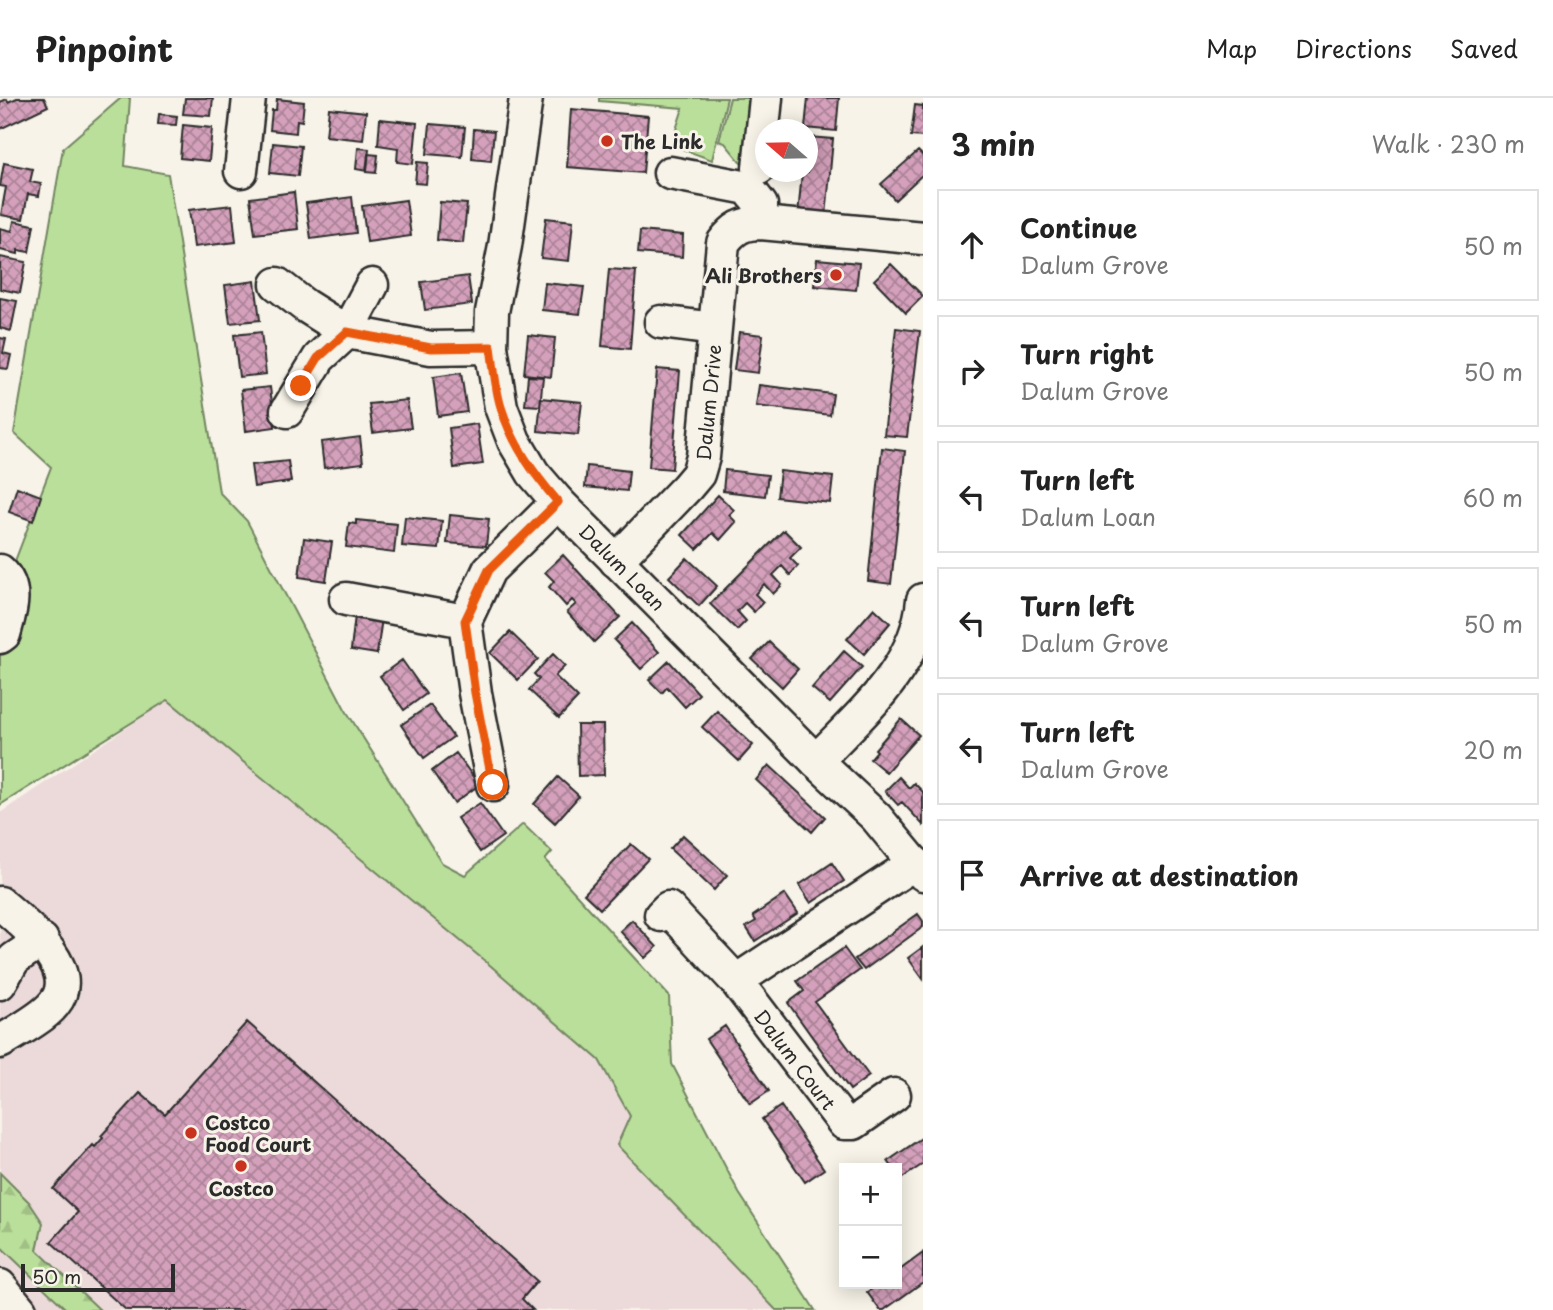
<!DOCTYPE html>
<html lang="en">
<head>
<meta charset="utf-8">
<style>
	body { margin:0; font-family:"Playpen Sans",sans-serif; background:#f2f2f2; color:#222 }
	.controls { position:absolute; right:21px; bottom:21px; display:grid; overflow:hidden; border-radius:0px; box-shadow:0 4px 18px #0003 }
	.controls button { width:63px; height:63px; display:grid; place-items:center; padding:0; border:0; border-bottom:2px solid #e0e0e0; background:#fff; color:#222; font:35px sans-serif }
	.compass { position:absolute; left:755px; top:21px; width:63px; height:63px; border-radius:50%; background:#fff; box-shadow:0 4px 18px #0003; rotate:290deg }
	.scale { position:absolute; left:21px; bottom:18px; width:154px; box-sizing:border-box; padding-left:7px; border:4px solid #2b2b2b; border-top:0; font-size:19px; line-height:24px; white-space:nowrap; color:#2b2b2b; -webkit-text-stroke:5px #f7f3e8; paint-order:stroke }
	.stop { position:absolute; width:21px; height:21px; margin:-16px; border:5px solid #ea580c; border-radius:50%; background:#fff }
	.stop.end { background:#ea580c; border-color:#fff; box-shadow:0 2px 7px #0008 }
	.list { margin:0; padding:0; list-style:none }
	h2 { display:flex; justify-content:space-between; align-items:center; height:91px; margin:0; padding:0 28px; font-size:30px }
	h2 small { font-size:23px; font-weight:400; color:#767676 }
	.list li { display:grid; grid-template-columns:46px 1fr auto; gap:21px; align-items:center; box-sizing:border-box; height:112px; margin:0 14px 14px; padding:0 14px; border:2px solid #e0e0e0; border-radius:0px }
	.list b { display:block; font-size:26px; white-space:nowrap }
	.list p { margin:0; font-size:23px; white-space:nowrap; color:#767676 }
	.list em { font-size:23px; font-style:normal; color:#767676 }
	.icon { flex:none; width:38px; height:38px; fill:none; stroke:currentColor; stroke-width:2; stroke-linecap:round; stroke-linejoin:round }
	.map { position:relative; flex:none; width:923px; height:1212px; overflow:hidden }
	header { display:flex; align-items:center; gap:42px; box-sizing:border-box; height:98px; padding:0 35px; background:#fff; border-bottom:2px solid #e0e0e0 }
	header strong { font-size:33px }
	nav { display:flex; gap:38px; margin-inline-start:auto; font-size:24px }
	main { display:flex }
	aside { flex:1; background:#fff }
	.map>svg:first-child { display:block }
	.built { fill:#ecdada }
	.green { fill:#badf9a; stroke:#728562; stroke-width:2 }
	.forest { fill:url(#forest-firs); stroke:#728562; stroke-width:2 }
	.building { fill:url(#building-cross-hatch); stroke:#2b2b2b; stroke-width:2 }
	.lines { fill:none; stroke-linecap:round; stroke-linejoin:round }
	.minor-casing { stroke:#2b2b2b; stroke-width:37 }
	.minor { stroke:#f7f3e8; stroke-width:32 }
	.route { stroke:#ea580c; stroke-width:9 }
	.poi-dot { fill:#c8321e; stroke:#f7f3e8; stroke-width:2.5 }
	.labels { text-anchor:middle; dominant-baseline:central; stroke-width:6; stroke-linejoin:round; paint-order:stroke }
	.poi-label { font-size:19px; font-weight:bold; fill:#2b2b2b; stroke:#f7f3e8; text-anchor:start }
	.street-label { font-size:19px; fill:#2b2b2b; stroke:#f7f3e8 }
</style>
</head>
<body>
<header>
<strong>Pinpoint</strong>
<nav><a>Map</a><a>Directions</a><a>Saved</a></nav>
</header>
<main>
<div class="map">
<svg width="923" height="1212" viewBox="0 0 923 1212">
	<defs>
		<pattern id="forest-firs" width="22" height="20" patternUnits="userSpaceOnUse" patternTransform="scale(1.75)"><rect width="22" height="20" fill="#badf9a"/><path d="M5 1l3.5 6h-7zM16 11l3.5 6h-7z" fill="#a0c085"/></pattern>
		<pattern id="building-cross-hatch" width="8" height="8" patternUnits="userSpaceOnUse" patternTransform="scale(1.75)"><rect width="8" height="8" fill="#d4a0bb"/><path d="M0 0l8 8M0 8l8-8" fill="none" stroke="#ac8398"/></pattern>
	</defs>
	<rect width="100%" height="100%" fill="#f7f3e8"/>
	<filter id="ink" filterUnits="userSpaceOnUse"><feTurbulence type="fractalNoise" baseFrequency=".0143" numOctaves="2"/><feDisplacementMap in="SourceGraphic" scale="14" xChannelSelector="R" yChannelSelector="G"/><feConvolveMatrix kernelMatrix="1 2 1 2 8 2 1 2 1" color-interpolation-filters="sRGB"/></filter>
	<g filter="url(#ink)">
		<path class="built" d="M168 602 491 868 599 962 630 1019 617 1047 776 1212H0V715Z"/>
		<path class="green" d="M121 0H130L125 68 168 76 219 394 247 423 345 611 442 765 465 777 523 726 552 754 545 762 669 898 672 966 739 1095 815 1212H776L617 1047 630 1018 599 962 491 868 168 602 0 707V545L21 493 15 463 51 369 14 335 63 50Z
			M599 0H727L712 62 671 47 683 10 599 3Z
			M730 0H761L756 83 725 45 719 43Z"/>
		<path class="forest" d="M0 1075 29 1104 43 1125 37 1152 100 1212H67L0 1148Z"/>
		<path class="building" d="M17 0H44L48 8 0 31V4L7 1 8 4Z
			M185 0H213L211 18 183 16Z
			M808 0H839L836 33 805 30Z
			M277 1 304 4 302 23 297 22 296 35 270 32 272 12H276Z
			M915 7 923 8V39L911 38Z
			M329 10 366 14 363 42 326 38Z
			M571 11 648 18 643 75 567 69Z
			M159 16 177 18 176 27 158 26Z
			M380 21 417 25 413 66 397 64 398 50 378 47Z
			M430 26 465 29 462 59 427 56Z
			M183 27 212 30 209 63 180 60Z
			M474 31 494 33 491 63 472 61Z
			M808 39 833 41 826 119 798 117 802 74H808Z
			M273 45 301 48 298 78 270 75Z
			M358 50 369 51 367 73 356 71Z
			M918 53 923 58V76L895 102 881 86Z
			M368 56 378 57 376 75 366 74Z
			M417 64 428 65 426 86 415 85Z
			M4 65 33 71 30 84 41 86 39 98 28 96 23 121 1 117 6 89 0 88Z
			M294 94 298 131 255 136 250 100Z
			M352 99 356 135 311 141 306 105Z
			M406 102 411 138 367 144 362 108Z
			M440 104 467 106 463 145 437 142Z
			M232 107 236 144 194 149 189 112Z
			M546 120 573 123 569 163 541 160Z
			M14 123 34 127 29 154 18 152V156L0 152V130L12 133Z
			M640 133 683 137 682 159 638 155Z
			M0 159 26 164 20 195 0 191Z
			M817 161 859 165 856 192 814 188Z
			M891 166 923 198 906 215 874 182Z
			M609 171 636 173 630 251 602 248Z
			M468 178 472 206 425 212 421 184Z
			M255 183 260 222 230 225 225 187Z
			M545 185 584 189 580 216 542 212Z
			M0 200 17 203 11 233 0 230Z
			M896 230 920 233 907 339 884 337Z
			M261 234 266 276 239 279 234 237Z
			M739 234 763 237 758 275 734 272Z
			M528 237 555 240 551 279 524 276Z
			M0 240 6 241 3 255 11 257 8 271 0 270Z
			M657 271 680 273 672 371 649 369Z
			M461 275 467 314 438 318 433 279Z
			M528 278 543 279 540 308 525 307Z
			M759 287 833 296 830 317 756 308Z
			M270 289 275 329 246 333 241 292Z
			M541 300 582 304 578 337 538 333Z
			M407 302 411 330 373 335 369 306Z
			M477 326 483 366 454 370 449 330Z
			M360 339 363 365 324 370 321 344Z
			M882 350 905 353 891 486 868 483Z
			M288 363 291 384 254 389 251 367Z
			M587 368 629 373 627 393 585 389Z
			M725 372 768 377 765 398 723 393Z
			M780 373 833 379 830 405 777 399Z
			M17 389 41 398 33 423 9 414Z
			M718 397 734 412 729 417 736 424 720 442 713 435 697 451 682 437Z
			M450 417 489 421 486 448 447 445Z
			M405 419 442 423 439 451 402 448Z
			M356 422 397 426 394 455 346 449 349 425 356 426Z
			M784 432 801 449 790 460 798 468 790 477 782 468 773 477 782 487 773 496 764 486 755 496 763 504 754 514 745 505 737 513 746 523 737 532 710 506Z
			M304 440 332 444 326 483 299 479Z
			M563 457 620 519 594 544 567 514 576 506 572 502 566 508 549 489 554 483 545 474Z
			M687 460 717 488 699 508 669 479Z
			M874 510 890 525 864 556 847 541Z
			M355 517 382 520 377 556 351 552Z
			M632 525 659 554 641 571 614 542Z
			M510 534 538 561 518 582 490 555Z
			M769 544 798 571 782 589 752 561Z
			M844 553 862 569 830 605 812 590Z
			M553 556 565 568 555 578 578 600 559 620 529 592 539 581 534 576Z
			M402 562 426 596 404 612 380 578Z
			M669 563 699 596 685 609 667 589 662 595 649 582Z
			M430 607 453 639 424 660 401 627Z
			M717 613 753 647 739 663 702 629Z
			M901 621 919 637 886 674 870 661 877 653 875 651Z
			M577 627H603L604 677 578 678Z
			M456 655 479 687 454 705 432 673Z
			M769 667 825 719 812 734 756 682Z
			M558 679 579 698 555 725 534 706Z
			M899 679 909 690 914 685 923 694V727L902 704 898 707 885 693Z
			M480 705 503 738 480 754 457 720Z
			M683 737 727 777 714 792 670 751Z
			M631 746 648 761 600 811 584 796Z
			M832 765 844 783 811 805 799 787Z
			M785 796 798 815 755 843 746 829 756 823 753 818Z
			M918 816 923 823V829L864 872 855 861Z
			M632 822 657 849 645 860 620 833Z
			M923 849V881L908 860Z
			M844 850 860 872 815 904 869 978 850 992 788 905 804 893 797 883Z
			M247 924 537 1183 522 1201 533 1212H126L51 1144 78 1114 53 1091 93 1047 95 1049 103 1040 101 1038 140 995 165 1016Z
			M725 928 769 993 750 1006 706 941Z
			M781 1008 824 1071 805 1084 762 1021Z
			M923 1039V1066L901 1081 897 1076V1070H893L888 1063Z
			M923 1155V1184L884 1212H880L867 1194 880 1186H897V1174Z"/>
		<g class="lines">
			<defs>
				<g id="minor">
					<path id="s1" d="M526 0 505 148 492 214 491 249 501 309 514 343 533 375 558 404 816 663 876 719 923 776"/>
					<path d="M759 70 766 0"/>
					<path d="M241 73 249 0"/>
					<path d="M670 75 748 90 761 107V125"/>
					<path d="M277 186 304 207 347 234 431 250 491 249"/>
					<path d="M661 224 714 231"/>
					<path d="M287 313 319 260 347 234 372 187"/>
					<path id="s2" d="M616 463 687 389 698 376 703 359 723 145C734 130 743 125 761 125L923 140"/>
					<path d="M0 473C19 491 10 514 4 536L0 539"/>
					<path d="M346 501 465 523"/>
					<path d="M816 663C860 616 917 571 923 502"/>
					<path d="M493 687 475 595 465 523 489 472 558 404"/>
					<path d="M0 805C24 826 83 871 54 906 43 920 16 934 0 944"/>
					<path id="s3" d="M661 817 668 810 736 883 844 1025H854L894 997"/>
					<path d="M736 883 915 765"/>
					<path d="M0 885 14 861 42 842"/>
					<path d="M0 1188 20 1212"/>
				</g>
			</defs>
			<use href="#minor" class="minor-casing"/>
			<use href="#minor" class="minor"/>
		</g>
	</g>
	<g class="lines" filter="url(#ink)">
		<path class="route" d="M301 288 318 260 347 234 431 250 491 249C494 269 495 290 501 309 512 346 534 376 558 404L489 472 465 523 475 595 493 687"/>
	</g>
	<g class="poi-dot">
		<circle cx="607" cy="43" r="7"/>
		<circle cx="836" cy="177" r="7"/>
		<circle cx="191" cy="1035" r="7"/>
		<circle cx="241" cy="1068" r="7"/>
	</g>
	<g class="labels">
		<g class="poi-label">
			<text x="621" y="43">The Link</text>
			<text x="822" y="177" text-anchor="end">Ali Brothers</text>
			<text x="205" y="1024">Costco<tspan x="205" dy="22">Food Court</tspan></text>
			<text x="241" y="1090" text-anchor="middle">Costco</text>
		</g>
		<g class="street-label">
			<text stroke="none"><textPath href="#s2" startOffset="192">Dalum Drive</textPath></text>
			<text stroke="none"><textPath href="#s1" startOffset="516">Dalum Loan</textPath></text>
			<text stroke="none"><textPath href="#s3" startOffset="208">Dalum Court</textPath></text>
		</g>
	</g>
</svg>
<div class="controls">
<button>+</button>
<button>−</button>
</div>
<svg class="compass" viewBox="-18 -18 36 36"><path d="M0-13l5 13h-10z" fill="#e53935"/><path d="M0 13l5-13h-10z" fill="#767676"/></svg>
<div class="scale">50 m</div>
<div class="stop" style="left:493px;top:687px"></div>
<div class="stop end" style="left:301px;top:288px"></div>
</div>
<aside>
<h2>3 min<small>Walk · 230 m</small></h2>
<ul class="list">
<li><svg class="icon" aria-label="ahead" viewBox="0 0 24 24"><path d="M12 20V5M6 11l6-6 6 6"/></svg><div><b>Continue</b><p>Dalum Grove</p></div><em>50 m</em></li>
<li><svg class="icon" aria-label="right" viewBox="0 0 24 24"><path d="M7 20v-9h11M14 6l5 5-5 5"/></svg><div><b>Turn right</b><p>Dalum Grove</p></div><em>50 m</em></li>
<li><svg class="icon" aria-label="left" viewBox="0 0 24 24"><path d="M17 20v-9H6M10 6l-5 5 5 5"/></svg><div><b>Turn left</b><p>Dalum Loan</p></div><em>60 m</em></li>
<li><svg class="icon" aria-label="left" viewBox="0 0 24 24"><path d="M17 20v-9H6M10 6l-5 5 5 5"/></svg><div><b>Turn left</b><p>Dalum Grove</p></div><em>50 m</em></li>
<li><svg class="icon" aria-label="left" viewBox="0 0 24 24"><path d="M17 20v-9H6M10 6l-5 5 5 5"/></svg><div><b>Turn left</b><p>Dalum Grove</p></div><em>20 m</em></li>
<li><svg class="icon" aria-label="arrive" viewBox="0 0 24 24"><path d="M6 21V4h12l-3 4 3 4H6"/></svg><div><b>Arrive at destination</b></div></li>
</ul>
</aside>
</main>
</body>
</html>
